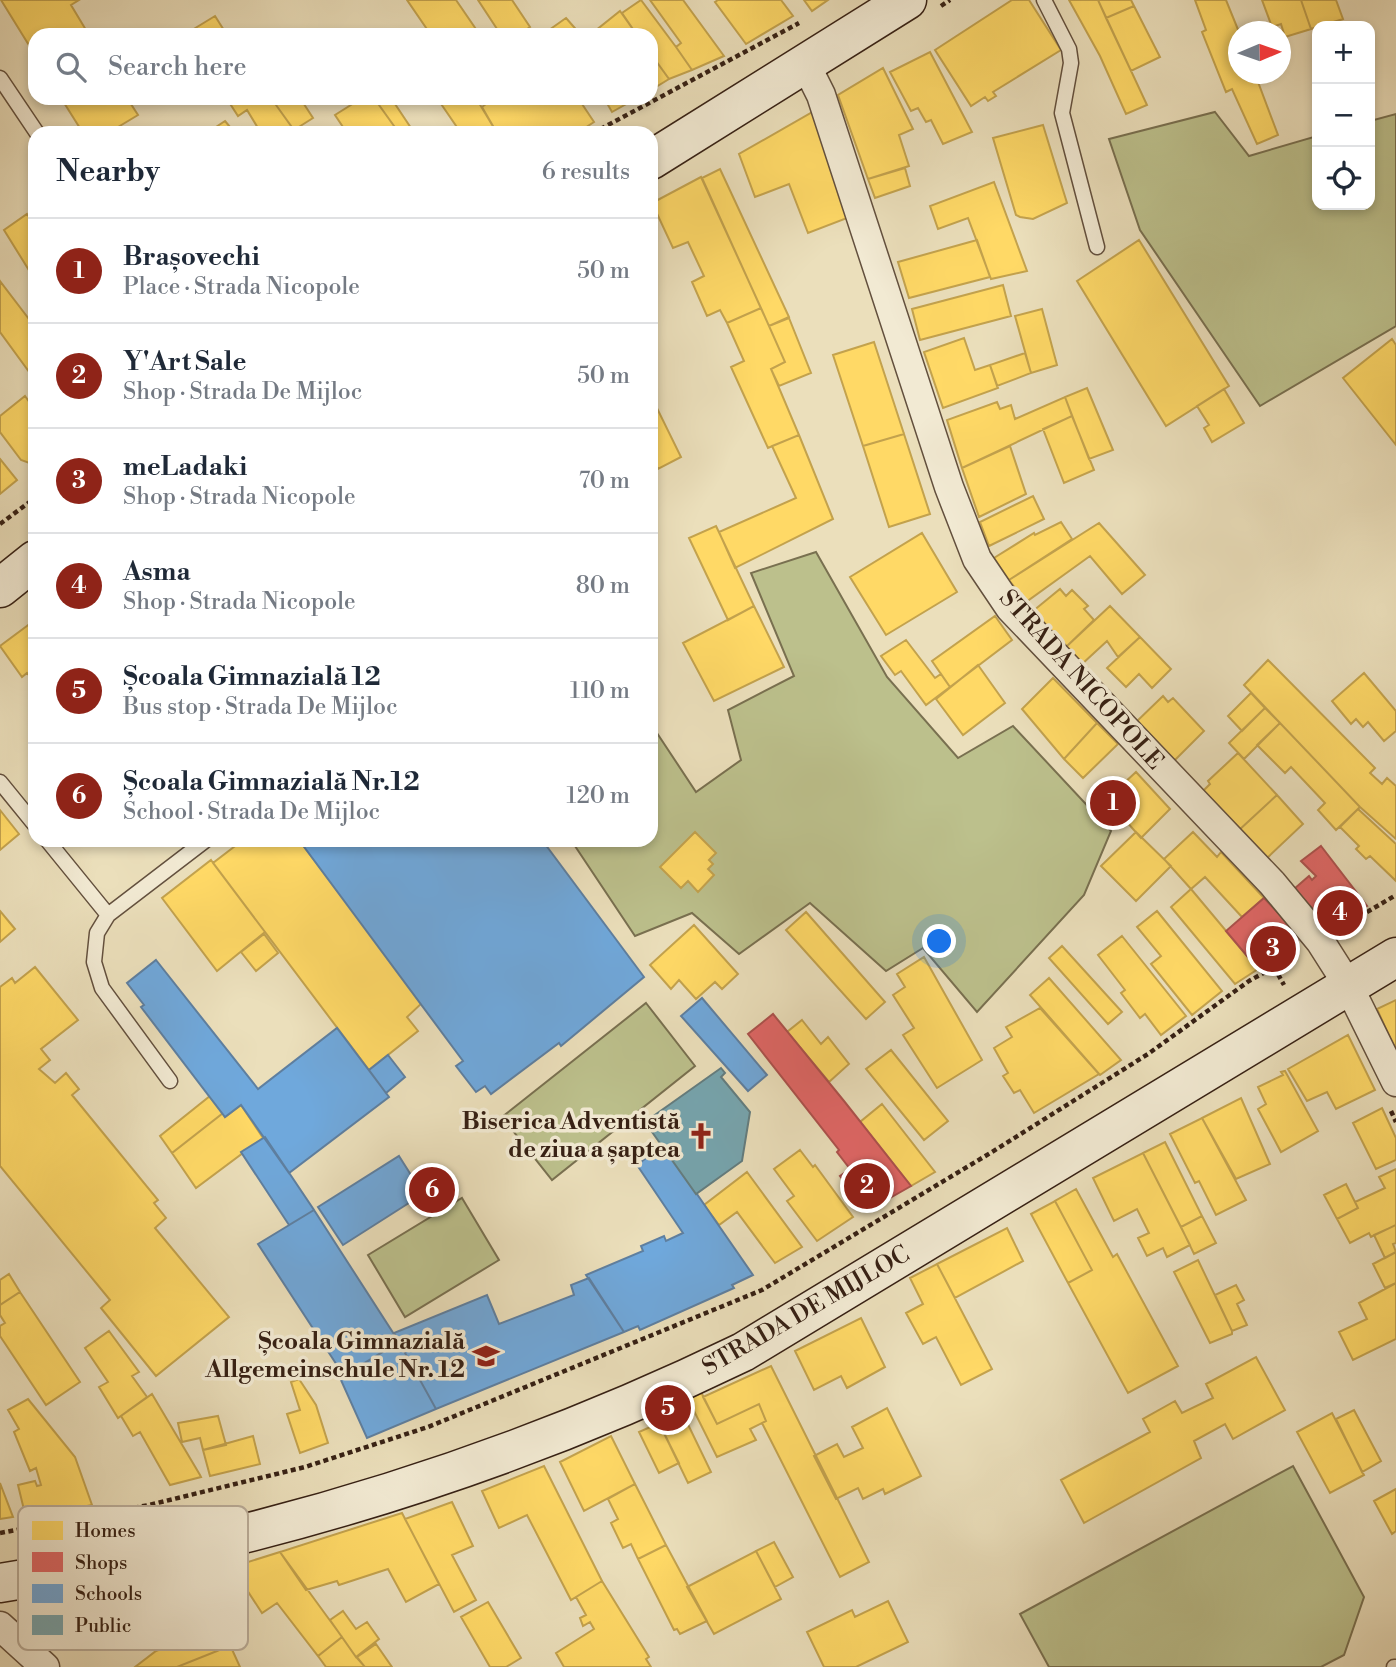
<!DOCTYPE html>
<html lang="en">
<head>
<meta charset="utf-8">
<style>
	body { margin:0; font-family:"Libre Bodoni",serif; background:#f6f6f7; color:#1f2937 }
	.controls { position:absolute; right:21px; top:21px; display:grid; overflow:hidden; border-radius:14px; box-shadow:0 4px 10px #0003 }
	.controls button { width:63px; height:63px; display:grid; place-items:center; padding:0; border:0; border-bottom:2px solid #e0e1e3; background:#fff; color:#1f2937; font:35px sans-serif }
	.compass { position:absolute; left:1228px; top:21px; width:63px; height:63px; border-radius:50%; background:#fff; box-shadow:0 4px 10px #0003; rotate:88deg }
	.you { position:absolute; left:940px; top:942px; width:24px; height:24px; margin:-18px; border:5px solid #fff; border-radius:50%; background:#1a73e8; box-shadow:0 0 0 10px #1a73e833 }
	.badge { display:grid; place-items:center; width:46px; height:46px; border-radius:50%; background:#8f2418; color:#fff; font-size:23px; font-weight:700 }
	.pin { position:absolute; translate:-50% -50%; border:4px solid #fff; box-shadow:0 2px 7px #0006 }
	.list { margin:0; padding:0; list-style:none }
	h2 { display:flex; justify-content:space-between; align-items:center; height:91px; margin:0; padding:0 28px; font-size:30px }
	h2 small { font-size:23px; font-weight:400; color:#747a83 }
	.list li { display:grid; grid-template-columns:46px 1fr auto; gap:21px; align-items:center; box-sizing:border-box; height:105px; padding:0 28px; border-top:2px solid #e0e1e3 }
	.list b { display:block; font-size:26px; white-space:nowrap }
	.list p { margin:0; font-size:23px; white-space:nowrap; color:#747a83 }
	.list em { font-size:23px; font-style:normal; color:#747a83 }
	.icon { flex:none; width:38px; height:38px; fill:none; stroke:currentColor; stroke-width:2; stroke-linecap:round; stroke-linejoin:round }
	.map { position:relative; flex:none; width:1396px; height:1667px; overflow:hidden }
	.search { position:absolute; background:#fff; box-shadow:0 4px 10px #0003; left:28px; top:28px; width:630px; height:77px; display:flex; align-items:center; gap:18px; box-sizing:border-box; padding:0 24px; border-radius:21px; color:#747a83; font-size:26px }
	.panel { position:absolute; background:#fff; box-shadow:0 4px 10px #0003; left:28px; top:126px; width:630px; height:721px; border-radius:21px }
	.map>svg:first-child { display:block }
	.green { fill:#bcc08c; stroke:#797050; stroke-width:2 }
	.homes { fill:#ffd966; stroke:#c3a24d; stroke-width:2 }
	.shops { fill:#e06666; stroke:#ad514d; stroke-width:2 }
	.schools { fill:#6fa8dc; stroke:#5e7fa0; stroke-width:2 }
	.public { fill:#76a5af; stroke:#637d80; stroke-width:2 }
	.lines { fill:none; stroke-linecap:round; stroke-linejoin:round }
	.lane-casing { stroke:#63503e; stroke-width:17 }
	.street-casing { stroke:#63503e; stroke-width:31 }
	.secondary-casing { stroke:#362014; stroke-width:41 }
	.path { stroke:#362014; stroke-width:4.5; stroke-dasharray:5 3.5; stroke-linecap:butt }
	.lane { stroke:#f2ead3; stroke-width:14 }
	.street { stroke:#f2ead3; stroke-width:28 }
	.secondary { stroke:#f2ead3; stroke-width:38 }
	.labels { text-anchor:middle; dominant-baseline:central; stroke-width:7; stroke-linejoin:round; paint-order:stroke }
	.street-label { font-size:24px; fill:#362014; stroke:#f2ead3 }
	.poi-label { font-size:24px; font-weight:bold; fill:#362014; stroke:#f2ead3; text-anchor:end }
	.key { fill:#f2ead3; stroke:#baad9a; stroke-width:2 }
	.key-label { font-size:19px; fill:#362014 }
</style>
</head>
<body>
<div class="map">
<svg width="1396" height="1667" viewBox="0 0 1396 1667">
	<rect width="100%" height="100%" fill="#ebdfbb"/>
	<filter id="stains"><feTurbulence type="fractalNoise" baseFrequency=".00286" numOctaves="4"/><feColorMatrix values="0 0 0 0 .2 0 0 0 0 .09 0 0 0 0 .02 0 0 0 .5 -.17"/></filter>
	<radialGradient id="worn" r=".72"><stop offset=".6" stop-color="#630" stop-opacity="0"/><stop offset="1" stop-color="#630" stop-opacity=".3"/></radialGradient>
	<path class="green" d="M1215 112 1249 156 1317 136V205H1370V121L1396 114V326L1260 406 1140 230 1109 139Z
		M816 552 887 677 958 758 1013 726 1111 831 1084 895 977 1012 923 948 886 971 810 903 739 954 692 913 635 936 571 840H651V724L696 792 741 760 728 710 794 676 751 573Z
		M646 1003 695 1066 552 1180 502 1117Z
		M462 1198 499 1260 405 1317 368 1255Z
		M1293 1466 1364 1597 1344 1655 1321 1667H1049L1020 1614Z"/>
	<path class="homes" d="M1 0H79L71 5 89 35H35V55Z
		M407 0H456L480 35H431Z
		M478 0H512L530 27 518 35H501Z
		M641 0 676 47 692 70 669 79 651 54V35H637L622 13Z
		M650 0H683L724 56 692 70 676 47 681 43Z
		M718 0H781L793 16 746 44 715 2Z
		M804 0H828L812 11Z
		M1012 0H1029L1061 50 993 92 996 96 988 101 985 97 971 106 935 50Z
		M1069 0H1098L1147 105 1126 114 1100 56Z
		M1098 0H1131L1134 6 1106 18Z
		M1195 0H1226L1239 32 1238 74H1255L1278 135 1257 144 1232 89 1226 92 1202 32 1206 30Z
		M1262 0H1301L1311 29 1285 37 1281 24 1272 27Z
		M1301 0H1336L1343 19 1311 29Z
		M1134 6 1160 57 1131 71 1106 18Z
		M620 11 637 35H598L595 31Z
		M215 16 227 35H184Z
		M566 18 581 35H542Z
		M930 52 972 132 943 144 931 120 926 122 918 108 911 111 890 72Z
		M651 54 669 79 651 90Z
		M883 68 913 129 899 135 909 166 868 179 838 95Z
		M61 98H127L138 115 108 133H83Z
		M271 98 296 133H261L247 110 238 116 227 99Z
		M271 98H300L313 118 294 130Z
		M362 98H374L399 133H347L335 115Z
		M374 98H391L413 131 399 133Z
		M437 98H476L497 133H461Z
		M494 98H578L594 122 577 133H497L482 107Z
		M604 98H637L612 112Z
		M816 110 855 215 808 233 789 184 755 197 739 154Z
		M225 121 235 133H207Z
		M1043 125 1067 203 1033 219 1020 217 1016 215 993 138Z
		M905 168 910 186 875 198 868 179Z
		M720 169 789 317 769 326 702 178Z
		M701 177 761 308 727 323 720 310 707 316 692 282 704 276 688 242 673 248 652 203Z
		M994 182 1027 271 991 279 968 218 938 229 930 206Z
		M27 214 35 225V280L4 230Z
		M977 240 990 277 909 298 898 262Z
		M1139 240 1229 386 1166 426 1077 281Z
		M0 281 35 327V380L0 332Z
		M1003 285 1011 316 920 340 912 309Z
		M761 308 785 362 771 369 799 435 768 448 731 367 744 361 727 323Z
		M1042 309 1057 365 1031 373 1015 316Z
		M789 318 811 373 779 386 771 369 785 362 769 326Z
		M964 338 975 370 990 365 998 388 943 408 924 352Z
		M1392 339 1396 345V445L1343 378Z
		M874 342 904 434 863 446 833 355Z
		M1025 353 1031 373 997 386 990 365Z
		M1087 388 1113 450 1089 459 1065 397Z
		M1224 389 1244 423 1212 442 1204 428 1209 425 1197 406Z
		M25 396 35 410V462L32 464 21 460 0 432V416Z
		M651 396 681 457 658 469 651 454Z
		M1065 397 1072 416 962 468 947 420 997 402 1000 409 1011 405 1015 419Z
		M1072 416 1094 470 1064 483 1043 429Z
		M904 434 930 514 889 527 863 446Z
		M799 435 833 519 735 568 719 532 796 498 772 446Z
		M1010 446 1026 494 979 517 962 468Z
		M0 459 17 480 0 494Z
		M1033 496 1044 519 989 546 980 522Z
		M1061 522 1072 539 1009 580 994 558 1034 533 1035 535Z
		M1099 523 1145 575 1122 594 1090 556 1026 602 1009 580Z
		M716 526 754 606 728 620 689 538Z
		M922 533 957 592 886 635 850 577Z
		M1060 589 1066 596 1072 590 1088 606 1084 609 1094 620 1066 647 1033 611Z
		M754 606 784 667 714 701 683 643Z
		M1110 606 1140 637 1118 657 1107 641 1082 664 1066 647Z
		M995 616 1012 640 950 687 932 661Z
		M35 620V683L27 673 22 677 0 646Z
		M1140 637 1171 669 1152 688 1139 674 1126 687 1107 668Z
		M906 640 935 678 941 674 950 687 926 705 901 671 895 675 881 656Z
		M1268 660 1375 768 1370 773 1382 784 1387 778 1396 786V839L1360 807 1244 685Z
		M978 665 1005 703 963 735 936 699Z
		M1364 673 1396 711V731L1384 741 1368 722 1363 727 1356 719 1351 724 1332 701Z
		M1053 678 1097 723 1064 759 1022 709Z
		M1251 693 1265 708 1242 731 1228 716Z
		M1163 696 1168 702 1173 698 1204 731 1171 764 1134 724Z
		M1265 708 1280 723 1244 759 1229 743Z
		M1097 723 1118 744 1083 778 1064 759Z
		M1280 723 1360 807 1336 830 1318 810 1325 803 1291 767 1285 773 1257 745Z
		M1238 753 1277 795 1238 831 1201 793 1210 784 1208 781Z
		M1136 772 1170 809 1141 838 1117 811 1120 807 1110 796Z
		M1277 795 1303 824 1266 859 1238 831Z
		M1358 809 1396 844V881L1370 856 1366 859 1356 849 1359 846 1340 827Z
		M0 810 19 834 0 850Z
		M695 832 716 853 709 860 713 864 708 869 714 875 698 892 688 881 681 888 660 867Z
		M1136 832 1171 866 1136 901 1101 866Z
		M1193 832 1217 857 1221 852 1264 898 1242 917 1205 877 1191 889 1164 859Z
		M243 840H299L422 1003 407 1017 418 1031 369 1070 213 863Z
		M211 860 265 932 217 971 162 898Z
		M1191 889 1258 969 1235 984 1171 907Z
		M0 911 15 929 0 942Z
		M1157 911 1222 991 1192 1015 1151 964 1161 956 1137 927Z
		M806 912 885 1002 866 1019 786 930Z
		M694 925 738 974 722 989 715 982 696 999 679 980 671 989 650 965Z
		M264 934 278 953 256 971 241 952Z
		M1122 936 1186 1016 1161 1035 1145 1014 1140 1018 1121 993 1125 990 1098 955Z
		M1062 946 1122 1012 1108 1024 1049 958Z
		M924 957 982 1060 937 1088 903 1035 914 1028 893 995 905 987 897 974Z
		M35 967 78 1020 41 1049 50 1060 39 1069 55 1083 66 1073 79 1089 72 1095 158 1200 154 1203 166 1218 155 1228 229 1317 156 1376 101 1308 110 1300 0 1166V987L12 978 15 983Z
		M1049 978 1121 1060 1100 1075 1030 995Z
		M1396 1000V1051L1377 1009Z
		M1040 1008 1099 1074 1034 1113 1020 1090 1014 1093 1003 1076 1008 1073 994 1048 1012 1037 1006 1027Z
		M802 1020 821 1044 828 1037 849 1064 829 1082 787 1032Z
		M1348 1035 1375 1090 1336 1109 1327 1092 1307 1101 1288 1069Z
		M891 1050 948 1121 924 1140 866 1069Z
		M1285 1071 1318 1131 1281 1152 1258 1109 1266 1104 1258 1087 1283 1075 1281 1072Z
		M210 1096 223 1113 172 1153 160 1136Z
		M1241 1098 1270 1164 1236 1179 1202 1118Z
		M882 1104 935 1172 911 1186 860 1122Z
		M241 1105 263 1138 196 1188 172 1153 223 1113 225 1117Z
		M1382 1108 1396 1138V1160L1376 1169 1353 1123Z
		M1202 1118 1246 1200 1216 1215 1199 1181 1195 1183 1170 1134Z
		M1165 1142 1202 1216 1181 1227 1143 1153Z
		M800 1150 813 1167 815 1165 853 1217 817 1241 787 1201 794 1196 774 1169Z
		M1143 1153 1190 1245 1167 1257 1163 1248 1147 1256 1138 1238 1149 1233 1137 1209 1114 1221 1093 1178Z
		M1396 1169V1225L1371 1237 1369 1233 1350 1243 1337 1219 1358 1208 1355 1202 1385 1188 1379 1177Z
		M747 1172 802 1247 775 1263 737 1212 719 1225 704 1205Z
		M1346 1184 1358 1208 1337 1219 1324 1195Z
		M1076 1189 1113 1257 1117 1254 1178 1366 1128 1393 1068 1283 1092 1270 1055 1201Z
		M1055 1201 1092 1270 1068 1283 1031 1214Z
		M1202 1216 1216 1243 1194 1254 1181 1227Z
		M1396 1225V1243L1393 1244 1396 1252 1385 1258 1374 1235Z
		M1007 1228 1023 1261 955 1298 937 1264Z
		M1396 1252V1283L1385 1288 1373 1264Z
		M1198 1260 1232 1331V1334L1210 1343 1174 1272Z
		M937 1264 992 1369 961 1385 936 1337 923 1344 906 1313 923 1304 910 1278Z
		M9 1274 20 1292 0 1305V1280Z
		M1396 1283V1339L1353 1360 1339 1332 1367 1319 1359 1303Z
		M1236 1285 1244 1300 1237 1304 1247 1325 1232 1331 1215 1295Z
		M20 1292 80 1382 46 1405 0 1336V1326L5 1323 0 1315V1305Z
		M861 1318 885 1367 847 1388 841 1376 814 1390 795 1351Z
		M109 1331 139 1372 132 1376 147 1397 118 1418 99 1387 108 1382 85 1348Z
		M1256 1357 1285 1410 1233 1439 1225 1424 1194 1441 1201 1458 1084 1523 1061 1480 1150 1432 1143 1419 1175 1401 1182 1413 1213 1398 1206 1384Z
		M771 1366 869 1562 840 1577 762 1423 766 1421 759 1404 717 1424 703 1397Z
		M299 1379 316 1405 328 1443 300 1453 287 1414 300 1410 291 1382Z
		M701 1392 717 1424 759 1404 766 1421 750 1429 756 1440 717 1457 688 1399Z
		M152 1394 200 1475 201 1477 170 1485 140 1432 133 1436 121 1416Z
		M28 1399 75 1457 92 1505 26 1518 18 1485 35 1481 37 1486 41 1485 36 1468 30 1471 14 1432 19 1429 8 1410Z
		M887 1408 921 1476 885 1494 883 1489 863 1499 858 1488 836 1499 814 1456 837 1444 844 1457 863 1448 852 1427Z
		M1354 1410 1381 1461 1362 1472 1336 1419Z
		M682 1412 711 1472 688 1483 659 1423Z
		M1332 1413 1364 1475 1330 1493 1297 1432Z
		M218 1416 226 1445 203 1450 200 1438 182 1442 178 1423Z
		M659 1423 679 1463 659 1473 639 1432Z
		M253 1436 260 1464 210 1476 203 1450Z
		M611 1436 635 1484 584 1511 560 1462Z
		M544 1466 602 1581 571 1600 527 1515 499 1528 482 1491Z
		M0 1483 13 1517 0 1519Z
		M635 1484 666 1545 638 1559 631 1544 623 1548 611 1523 618 1519 608 1499Z
		M1396 1489V1531L1392 1534 1374 1501Z
		M452 1502 473 1546 452 1555 476 1600 454 1612 405 1519Z
		M402 1513 439 1584 406 1602 388 1569 339 1585 337 1581 306 1590 280 1552Z
		M774 1542 793 1577 775 1587 756 1551Z
		M666 1545 707 1621 680 1634 677 1629 674 1630 638 1559Z
		M756 1551 781 1599 714 1634 687 1587Z
		M280 1552 342 1637 318 1656 277 1603 262 1613 232 1567Z
		M602 1581 649 1657 646 1659 651 1667H564L556 1653 594 1629 590 1622 583 1626 580 1618 586 1615 576 1597Z
		M888 1601 908 1642 856 1667H824L807 1632 852 1610 855 1617Z
		M488 1602 521 1658 506 1667H490L461 1617Z
		M343 1611 356 1629 367 1622 379 1639 356 1657 330 1620Z
		M208 1630 217 1651 177 1667H135L156 1651Z
		M342 1637 356 1657 365 1667H326L318 1656Z
		M376 1644 392 1667H365L357 1657Z
		M230 1645 240 1667H177L217 1651Z"/>
	<path class="shops" d="M1321 846 1367 906 1329 926 1294 889 1309 876 1312 880 1316 876 1301 861Z
		M1264 898 1298 934V943L1258 969 1226 931Z
		M773 1014 844 1101 911 1186 867 1211 840 1176 850 1169 837 1152 839 1150 748 1034Z"/>
	<path class="schools" d="M299 840H542L644 977 561 1046 559 1043 491 1094 485 1086 476 1092 456 1066 463 1061Z
		M156 960 258 1089 337 1028 389 1097 289 1173 241 1105 225 1117 141 1007 144 1005 127 983Z
		M702 998 767 1075 748 1091 681 1016Z
		M388 1055 405 1077 386 1093 369 1070Z
		M265 1137 314 1210 289 1225 241 1152Z
		M663 1145 753 1275 732 1285 734 1288 640 1330 638 1326 624 1332 586 1275 643 1251 641 1246 664 1236 666 1241 683 1233 637 1165Z
		M399 1156 423 1194 343 1245 318 1207Z
		M314 1210 399 1342 344 1376 258 1244Z
		M589 1278 624 1332 436 1409 394 1333 487 1295 499 1324 574 1295 571 1285Z
		M399 1342 436 1409 367 1438 340 1378Z"/>
	<path class="public" d="M721 1068 725 1073 721 1077 750 1112 742 1161 696 1194 645 1122Z"/>
	<g class="lines">
		<defs>
			<path id="lane" d="M1044 0 1069 49 1071 63 1062 113 1097 247
				M0 78 37 133
				M0 782 35 825
				M47 840 108 915
				M170 1081 102 988 94 962 97 933 108 915 206 840
				M1394 1667H1395"/>
			<path id="street" d="M806 65 821 95 949 487 977 559 1010 608 1272 883 1320 941 1348 985 1396 1082
				M0 1626 45 1667"/>
			<path id="secondary" d="M651 160 907 0
				M0 588 35 560
				M0 1583C258 1543 508 1466 743 1352L1396 957"/>
		</defs>
		<use href="#lane" class="lane-casing"/>
		<use href="#street" class="street-casing"/>
		<use href="#secondary" class="secondary-casing"/>
		<path class="path" d="M941 6 950 0
			M593 133 799 23
			M0 524 35 498
			M1345 925 1396 895
			M1274 967 1284 985
			M1391 1111 1396 1122
			M0 1533 149 1505 305 1467 428 1427 762 1290 992 1152 1148 1054 1249 981 1296 955"/>
		<use href="#lane" class="lane"/>
		<use href="#street" class="street"/>
		<use href="#secondary" class="secondary"/>
	</g>
	<defs>
		<symbol id="church-bare" viewBox="-9 -9 18 18"><path d="M-1.2-6h2.4v3.5h3.3v2.4h-3.3V6h-2.4V-.1h-3.3v-2.4h3.3Z" fill="#8f2418" stroke="#f2ead3" stroke-width="2.5" paint-order="stroke"/></symbol>
		<symbol id="school-bare" viewBox="-9 -9 18 18"><path d="M0-5L7-2L0 1L-7-2ZM-4 1L0 2.5L4 1V4Q0 6-4 4Z" fill="#8f2418" stroke="#f2ead3" stroke-width="2.5" paint-order="stroke"/></symbol>
	</defs>
	<g fill-rule="evenodd">
		<use href="#church-bare" x="682" y="1117" width="38" height="38"/>
		<use href="#school-bare" x="467" y="1337" width="38" height="38"/>
	</g>
	<g class="labels">
		<g class="street-label">
			<text transform="translate(1081 680) rotate(48)">STRADA NICOPOLE</text>
			<text transform="translate(806 1311) rotate(-30)">STRADA DE MIJLOC</text>
		</g>
		<g class="poi-label">
			<text x="680" y="1122">Biserica Adventistă<tspan x="680" dy="28">de ziua a șaptea</tspan></text>
			<text x="465" y="1342">Școala Gimnazială<tspan x="465" dy="28">Allgemeinschule Nr. 12</tspan></text>
		</g>
	</g>
	<rect x="18" y="1506" width="230" height="144" rx="10" class="key"/>
	<rect x="32" y="1521" width="31" height="19" fill="#ffd966"/>
	<rect x="32" y="1552" width="31" height="20" fill="#e06666"/>
	<rect x="32" y="1584" width="31" height="19" fill="#6fa8dc"/>
	<rect x="32" y="1615" width="31" height="20" fill="#76a5af"/>
	<g class="key-label">
		<text x="75" y="1537">Homes</text>
		<text x="75" y="1569">Shops</text>
		<text x="75" y="1600">Schools</text>
		<text x="75" y="1632">Public</text>
	</g>
	<rect width="100%" height="100%" filter="url(#stains)"/>
	<rect width="100%" height="100%" fill="url(#worn)"/>
</svg>
<div class="controls">
<button>+</button>
<button>−</button>
<button><svg class="icon" aria-label="locate" viewBox="0 0 24 24"><circle cx="12" cy="12" r="6"/><path d="M12 2v4M12 18v4M2 12h4M18 12h4"/></svg></button>
</div>
<svg class="compass" viewBox="-18 -18 36 36"><path d="M0-13l5 13h-10z" fill="#e53935"/><path d="M0 13l5-13h-10z" fill="#747a83"/></svg>
<div class="you"></div>
<div class="pin badge" style="left:1113px;top:803px">1</div>
<div class="pin badge" style="left:867px;top:1186px">2</div>
<div class="pin badge" style="left:1273px;top:949px">3</div>
<div class="pin badge" style="left:1340px;top:913px">4</div>
<div class="pin badge" style="left:668px;top:1408px">5</div>
<div class="pin badge" style="left:432px;top:1190px">6</div>
<div class="search"><svg class="icon" aria-label="search" viewBox="0 0 24 24"><circle cx="10" cy="10" r="6"/><path d="M15 15l6 6"/></svg>Search here</div>
<section class="panel">
<h2>Nearby<small>6 results</small></h2>
<ul class="list">
<li><span class="badge">1</span><div><b>Brașovechi</b><p>Place · Strada Nicopole</p></div><em>50 m</em></li>
<li><span class="badge">2</span><div><b>Y'Art Sale</b><p>Shop · Strada De Mijloc</p></div><em>50 m</em></li>
<li><span class="badge">3</span><div><b>meLadaki</b><p>Shop · Strada Nicopole</p></div><em>70 m</em></li>
<li><span class="badge">4</span><div><b>Asma</b><p>Shop · Strada Nicopole</p></div><em>80 m</em></li>
<li><span class="badge">5</span><div><b>Școala Gimnazială 12</b><p>Bus stop · Strada De Mijloc</p></div><em>110 m</em></li>
<li><span class="badge">6</span><div><b>Școala Gimnazială Nr.12</b><p>School · Strada De Mijloc</p></div><em>120 m</em></li>
</ul>
</section>
</div>
</body>
</html>
